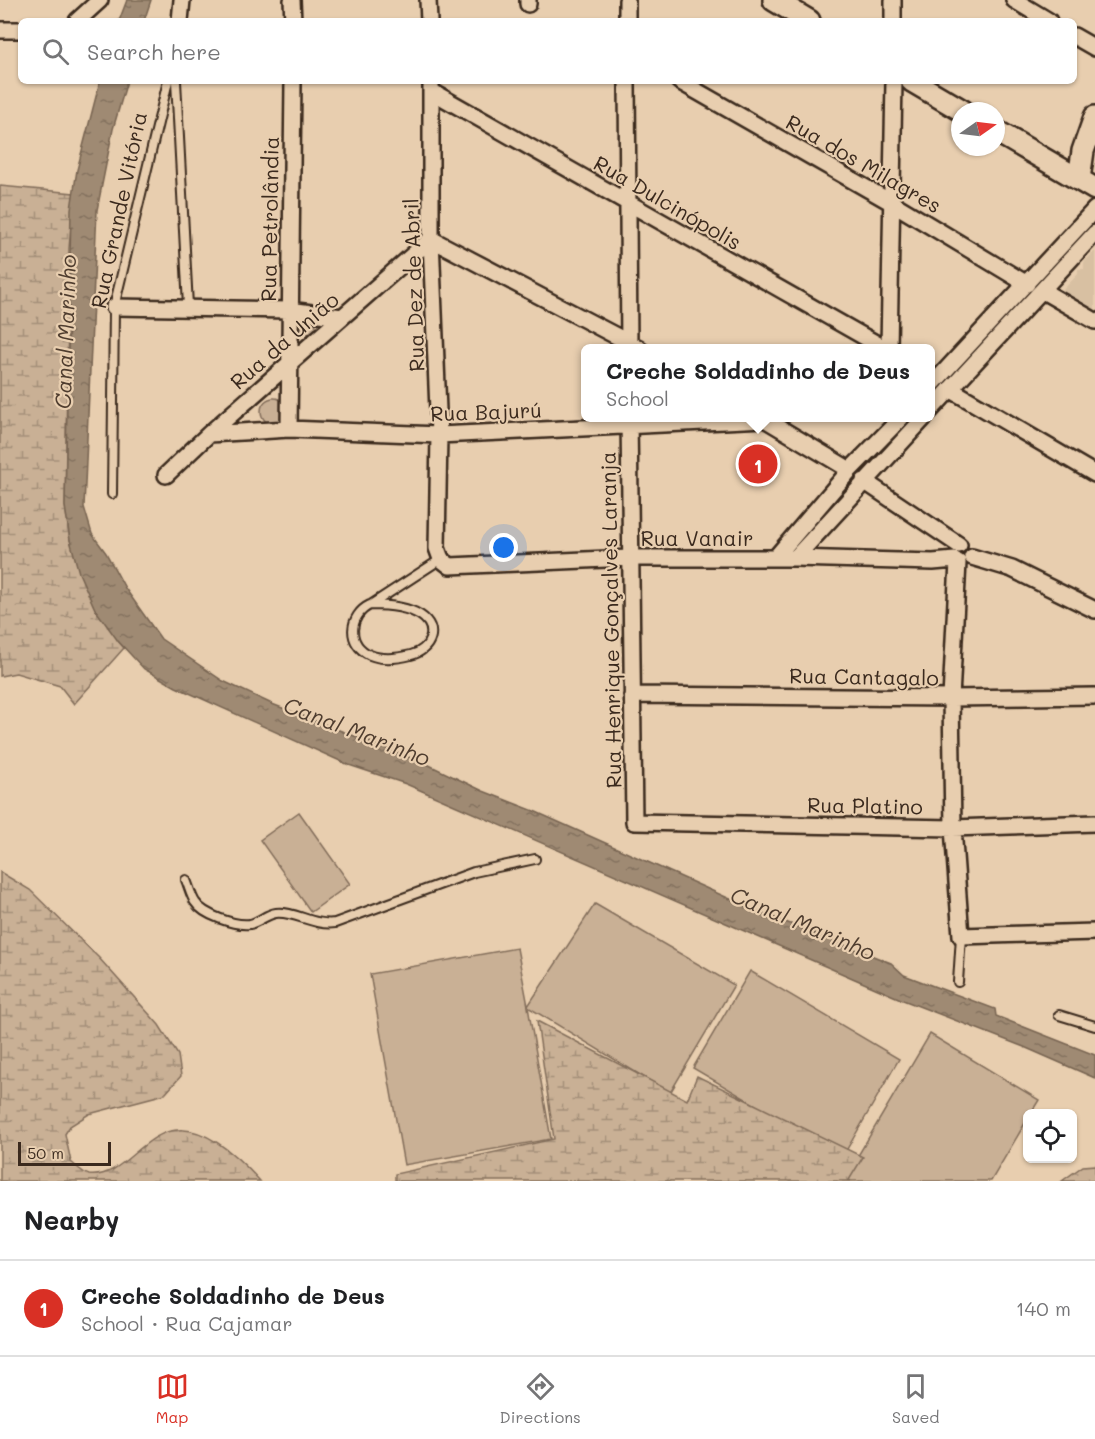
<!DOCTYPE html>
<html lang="en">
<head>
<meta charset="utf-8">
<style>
	body { margin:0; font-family:Mali,sans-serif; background:#f2f2f2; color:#202124 }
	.controls { position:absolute; right:18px; bottom:18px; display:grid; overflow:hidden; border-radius:9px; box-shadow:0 2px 4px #0004 }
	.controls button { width:54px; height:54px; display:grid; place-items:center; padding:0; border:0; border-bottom:2px solid #e0e0e0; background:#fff; color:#202124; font:30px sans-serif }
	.compass { position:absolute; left:951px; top:102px; width:54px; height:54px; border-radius:50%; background:#fff; box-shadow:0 2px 4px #0004; rotate:76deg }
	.scale { position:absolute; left:18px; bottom:15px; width:93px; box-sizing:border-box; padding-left:6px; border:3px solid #3b2a1e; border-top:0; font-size:16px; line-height:21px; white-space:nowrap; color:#3b2a1e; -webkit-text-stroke:4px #e8ceaf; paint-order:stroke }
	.you { position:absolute; left:504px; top:548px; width:21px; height:21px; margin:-15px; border:4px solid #fff; border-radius:50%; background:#1a73e8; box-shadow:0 0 0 9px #1a73e833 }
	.badge { display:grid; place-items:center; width:39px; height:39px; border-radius:50%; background:#d93025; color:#fff; font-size:20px; font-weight:700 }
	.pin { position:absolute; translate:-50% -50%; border:3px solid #fff; box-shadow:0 2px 6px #0006 }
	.popup { position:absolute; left:581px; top:344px; width:354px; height:78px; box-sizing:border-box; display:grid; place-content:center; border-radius:9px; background:#fff; filter:drop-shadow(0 2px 4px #0005); font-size:20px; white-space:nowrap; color:#757577 }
	.popup b { font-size:22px; color:#202124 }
	.popup::after { content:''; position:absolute; left:50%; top:100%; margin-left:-12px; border:12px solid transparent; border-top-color:#fff }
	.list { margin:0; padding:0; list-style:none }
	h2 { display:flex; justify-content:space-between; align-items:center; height:78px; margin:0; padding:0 24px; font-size:26px }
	h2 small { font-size:20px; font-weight:400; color:#757577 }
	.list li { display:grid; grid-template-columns:39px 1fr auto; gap:18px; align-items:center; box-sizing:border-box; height:96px; padding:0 24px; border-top:2px solid #e0e0e0 }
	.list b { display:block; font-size:22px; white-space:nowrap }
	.list p { margin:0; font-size:20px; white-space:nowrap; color:#757577 }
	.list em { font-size:20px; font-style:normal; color:#757577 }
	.icon { flex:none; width:33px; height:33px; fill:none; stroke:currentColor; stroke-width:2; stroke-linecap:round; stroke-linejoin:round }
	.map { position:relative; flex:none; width:1095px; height:1181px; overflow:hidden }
	.search { position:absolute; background:#fff; box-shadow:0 2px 4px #0004; left:18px; right:18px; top:18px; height:66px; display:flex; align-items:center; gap:15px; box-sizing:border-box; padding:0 21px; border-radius:9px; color:#757577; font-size:22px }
	.sheet { height:174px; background:#fff }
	nav { display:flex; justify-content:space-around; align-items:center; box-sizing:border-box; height:84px; border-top:2px solid #e0e0e0; background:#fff; font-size:16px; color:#757577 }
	nav a { display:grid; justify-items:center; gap:3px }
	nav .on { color:#d93025 }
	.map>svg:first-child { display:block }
	.built { fill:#d8c0a2 }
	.green { fill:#c9b095; stroke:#826d5a; stroke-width:1.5 }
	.wetland { fill:url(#wetland-marsh); stroke:#826d5a; stroke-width:1.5 }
	.water { fill:url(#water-ripples); stroke:#776451; stroke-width:1.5 }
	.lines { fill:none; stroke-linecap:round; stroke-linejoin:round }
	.lane-casing { stroke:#3b2a1e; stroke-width:12 }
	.street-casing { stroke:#3b2a1e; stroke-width:20 }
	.secondary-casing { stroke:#3b2a1e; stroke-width:26 }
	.lane { stroke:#e8ceaf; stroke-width:8 }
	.street { stroke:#e8ceaf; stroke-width:15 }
	.secondary { stroke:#e8ceaf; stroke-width:21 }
	.labels { text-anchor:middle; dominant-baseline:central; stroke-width:4.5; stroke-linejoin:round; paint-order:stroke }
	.street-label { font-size:21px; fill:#3b2a1e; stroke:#e8ceaf }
	.water-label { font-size:22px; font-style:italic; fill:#4f3d2f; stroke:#e8ceaf }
</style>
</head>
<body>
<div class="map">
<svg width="1095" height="1181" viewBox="0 0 1095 1181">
	<defs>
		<pattern id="wetland-marsh" width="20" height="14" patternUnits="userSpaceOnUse" patternTransform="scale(1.5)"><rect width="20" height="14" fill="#c9b095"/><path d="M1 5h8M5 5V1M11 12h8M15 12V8" fill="none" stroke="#a48f79"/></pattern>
		<pattern id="water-ripples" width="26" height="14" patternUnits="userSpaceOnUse" patternTransform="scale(1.5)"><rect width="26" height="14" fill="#9f8a73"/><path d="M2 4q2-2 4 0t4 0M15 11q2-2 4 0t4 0" fill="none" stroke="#83715e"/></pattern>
	</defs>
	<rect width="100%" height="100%" fill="#e8ceaf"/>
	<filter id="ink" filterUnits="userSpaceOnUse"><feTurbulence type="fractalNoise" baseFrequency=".0167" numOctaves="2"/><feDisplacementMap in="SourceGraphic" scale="12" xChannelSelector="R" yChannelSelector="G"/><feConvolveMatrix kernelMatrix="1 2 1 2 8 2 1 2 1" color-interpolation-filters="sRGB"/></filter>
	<g filter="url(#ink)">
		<path class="built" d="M1095 251V310L1062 291 1078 274V269H1084V262Z"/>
		<path class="green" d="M302 326a7 7 0 1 1 14 0a7 7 0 1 1-14 0Z
			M261 411a13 13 0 1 1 26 0a13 13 0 1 1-26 0Z
			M299 812 350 884 311 912 260 840Z
			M595 904 734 985 670 1093 528 1007 551 1139 404 1165 370 974 517 948 528 1006Z
			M750 971 899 1059 843 1156 693 1068Z
			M930 1034 1039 1100 1031 1113 1028 1114 1027 1120 991 1181H843Z"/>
		<path class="wetland" d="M0 186 74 193 69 248 65 506 70 540 118 641 124 648 74 704 60 686 16 673 0 676Z
			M0 872 30 890 99 958 159 1025 178 1055 181 1076 165 1094 89 1114 70 1126 65 1134 71 1162C76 1166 83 1173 89 1175 142 1181 157 1066 260 1181H0Z
			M537 1021 687 1100 697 1076 863 1157 849 1180 851 1181H395V1174L554 1139Z
			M1095 1165V1181H1062L1083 1166Z"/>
		<path class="water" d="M127 0H151L144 21H119Z
			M100 81H127L113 129 97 210 84 507 92 534 106 553 125 588 161 639 223 681 272 704 429 765 483 791 534 811 757 911 891 963 904 975 995 1009 996 1016 1095 1055V1078L1024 1047 903 1000 406 784 349 765 176 687 144 669 118 641 95 609 79 573 70 540 65 506 71 209 77 170Z"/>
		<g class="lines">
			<defs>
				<path id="lane" d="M176 81 188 306
					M112 494 114 307 168 81
					M372 604 441 559
					M370 605C386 605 406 606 420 615 440 628 431 650 411 655 399 658 382 660 370 655 346 644 349 615 370 605Z
					M186 880C189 887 191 896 195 902 203 915 235 926 250 924 259 922 267 914 276 913 295 911 313 926 335 923L474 872 535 859
					M958 982 961 936
					M1059 1015 1095 1026"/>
				<path id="street" d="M292 0 293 21
					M428 0 429 21
					M627 0V21
					M893 0V21
					M1014 0 1049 21
					M528 4V0
					M77 21 100 0
					M180 21 182 0
					M0 30H21
					M1074 36 1095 48
					M431 81V239L439 435 437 548 441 559 450 566 629 558H795L933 562 955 560
					M627 81 629 348
					M679 81 894 204 1027 284
					M431 91 884 348
					M1043 291 1095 321
					M114 307 289 310 342 317
					M889 348 894 81
					M930 387 1095 209
					M950 389 1095 474
					M930 411 1095 233
					M629 418 634 822 953 828 1095 823
					M763 418 850 470
					M289 429 293 81
					M209 434 289 429 439 435 765 419
					M166 475 209 434 431 239 639 348
					M864 481 959 545
					M972 557 1012 569 1095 610
					M775 558 850 470 901 418
					M795 558 924 418
					M958 562 951 698 953 828 961 936 1095 932
					M632 695 951 698 1095 696"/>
				<path id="secondary" d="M774 0 809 21
					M912 81 963 111
					M996 131 1095 189
					M1079 179 1083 151 1095 117"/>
			</defs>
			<use href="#lane" class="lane-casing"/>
			<use href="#street" class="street-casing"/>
			<use href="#secondary" class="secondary-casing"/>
			<use href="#lane" class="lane"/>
			<use href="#street" class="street"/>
			<use href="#secondary" class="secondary"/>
		</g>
	</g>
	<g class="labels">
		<g class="street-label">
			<text transform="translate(864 163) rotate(30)">Rua dos Milagres</text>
			<text transform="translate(668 202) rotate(30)">Rua Dulcinópolis</text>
			<text transform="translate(118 210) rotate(-78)">Rua Grande Vitória</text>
			<text transform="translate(269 219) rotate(-89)">Rua Petrolândia</text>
			<text transform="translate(413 285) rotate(-92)">Rua Dez de Abril</text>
			<text transform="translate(284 340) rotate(-41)">Rua da União</text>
			<text transform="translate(486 411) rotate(-2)">Rua Bajurú</text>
			<text x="697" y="537">Rua Vanair</text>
			<text transform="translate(610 620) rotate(-91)">Rua Henrique Gonçalves Laranja</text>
			<text transform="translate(864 676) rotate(1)">Rua Cantagalo</text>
			<text transform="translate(865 805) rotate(1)">Rua Platino</text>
		</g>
		<g class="water-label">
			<text transform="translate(65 332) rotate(-88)">Canal Marinho</text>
			<text transform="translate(357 731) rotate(21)">Canal Marinho</text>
			<text transform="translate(803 923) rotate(23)">Canal Marinho</text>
		</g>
	</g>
</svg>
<div class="controls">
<button><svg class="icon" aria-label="locate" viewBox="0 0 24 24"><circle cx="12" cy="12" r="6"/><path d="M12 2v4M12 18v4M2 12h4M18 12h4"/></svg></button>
</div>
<svg class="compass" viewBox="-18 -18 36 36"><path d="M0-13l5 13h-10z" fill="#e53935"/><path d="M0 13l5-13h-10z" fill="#757577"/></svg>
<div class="scale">50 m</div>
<div class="you"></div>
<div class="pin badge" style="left:758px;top:464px">1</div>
<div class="popup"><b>Creche Soldadinho de Deus</b>School</div>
<div class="search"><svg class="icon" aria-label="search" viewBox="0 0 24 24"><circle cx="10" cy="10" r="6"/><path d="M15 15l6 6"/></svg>Search here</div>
</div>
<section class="sheet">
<h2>Nearby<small></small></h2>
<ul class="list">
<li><span class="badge">1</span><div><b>Creche Soldadinho de Deus</b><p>School · Rua Cajamar</p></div><em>140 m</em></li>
</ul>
</section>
<nav>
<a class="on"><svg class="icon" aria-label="map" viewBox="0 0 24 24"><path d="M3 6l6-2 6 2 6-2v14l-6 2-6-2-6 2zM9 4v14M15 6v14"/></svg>Map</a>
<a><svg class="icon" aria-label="directions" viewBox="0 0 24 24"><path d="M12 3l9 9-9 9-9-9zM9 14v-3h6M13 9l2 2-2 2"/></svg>Directions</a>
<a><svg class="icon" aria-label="saved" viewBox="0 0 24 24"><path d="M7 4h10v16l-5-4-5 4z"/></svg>Saved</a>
</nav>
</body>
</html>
